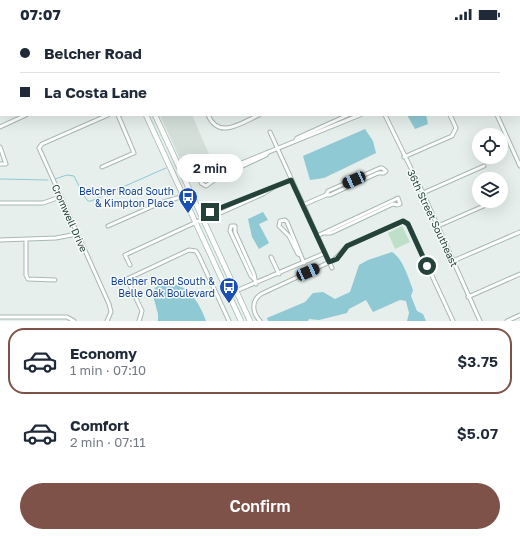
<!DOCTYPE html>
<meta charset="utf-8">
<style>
body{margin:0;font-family:"Golos Text",sans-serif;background:#f2f2f3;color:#1f2937;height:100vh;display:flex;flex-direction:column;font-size:15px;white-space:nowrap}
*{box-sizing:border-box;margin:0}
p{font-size:13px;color:#747a83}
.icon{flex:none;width:22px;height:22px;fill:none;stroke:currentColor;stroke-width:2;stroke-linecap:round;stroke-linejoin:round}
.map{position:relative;height:293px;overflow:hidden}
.side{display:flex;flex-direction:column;background:#fff;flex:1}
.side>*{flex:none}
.banner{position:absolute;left:0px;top:0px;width:520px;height:88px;box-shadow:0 4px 16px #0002;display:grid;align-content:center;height:88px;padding:0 20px;background:#fff}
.fabs{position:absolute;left:472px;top:100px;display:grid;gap:8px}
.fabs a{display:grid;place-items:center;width:36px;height:36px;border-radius:50%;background:#fff;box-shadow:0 4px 16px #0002;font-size:20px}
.end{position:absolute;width:18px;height:18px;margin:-9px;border:5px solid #24423a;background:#fff;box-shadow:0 0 0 2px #fff}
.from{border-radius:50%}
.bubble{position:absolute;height:28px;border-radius:14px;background:#fff;box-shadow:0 4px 16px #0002;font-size:13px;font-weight:600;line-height:28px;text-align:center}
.car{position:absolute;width:12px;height:24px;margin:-12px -6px;border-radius:5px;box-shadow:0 0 3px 1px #0007;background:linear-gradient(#222 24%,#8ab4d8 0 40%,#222 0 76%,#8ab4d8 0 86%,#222 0)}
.banner b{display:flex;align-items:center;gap:14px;height:38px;font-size:15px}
.banner b+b{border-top:1px solid #e0e1e3}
.banner i{width:10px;height:10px;background:#1f2937}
ul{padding:7px 0 0;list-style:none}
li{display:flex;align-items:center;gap:12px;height:66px;margin:0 8px 6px;padding:0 12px;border:2px solid transparent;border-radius:16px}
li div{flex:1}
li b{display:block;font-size:15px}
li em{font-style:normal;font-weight:600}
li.selected{border-color:#7f5249}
li>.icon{width:36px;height:36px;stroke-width:1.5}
.cta{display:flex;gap:8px;margin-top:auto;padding:8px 20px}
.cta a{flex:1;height:46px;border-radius:24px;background:#7f5249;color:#fff;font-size:16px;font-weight:600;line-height:46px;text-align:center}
.status{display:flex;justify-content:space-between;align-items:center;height:28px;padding:0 20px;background:#fff;direction:ltr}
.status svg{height:11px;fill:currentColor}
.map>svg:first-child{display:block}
.built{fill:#d4dfda}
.green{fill:#bfe0c8}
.water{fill:#8ec9d4}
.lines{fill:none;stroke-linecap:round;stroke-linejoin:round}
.stream{stroke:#8ec9d4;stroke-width:1}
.street-casing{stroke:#a8b8b2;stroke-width:5}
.secondary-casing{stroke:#a4bbb3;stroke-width:6}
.street{stroke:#fff;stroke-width:3}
.secondary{stroke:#fff;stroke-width:4.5}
.route{stroke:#24423a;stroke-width:5}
.labels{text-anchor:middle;stroke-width:3;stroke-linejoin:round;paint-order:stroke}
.transit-label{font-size:10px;fill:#164399;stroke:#f7fbf9;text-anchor:end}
.street-label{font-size:10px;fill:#24423a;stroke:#f7fbf9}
</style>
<div class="status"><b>07:07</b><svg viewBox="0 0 49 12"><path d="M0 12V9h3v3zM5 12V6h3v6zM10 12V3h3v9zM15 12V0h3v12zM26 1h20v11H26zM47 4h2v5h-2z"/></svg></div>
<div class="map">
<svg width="520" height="293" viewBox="0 0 520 293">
<rect width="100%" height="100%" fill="#e6efeb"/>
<path class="built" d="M160 87H192L211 131 185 142Z"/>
<path class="green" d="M402 198 410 214 395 221 388 205Z"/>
<g class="water">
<path d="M226 0H286L287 1H226Z"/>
<path d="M407 87H426L428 96 415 101Z"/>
<path d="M365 101 373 113 376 125 324 150 310 152 303 128Z"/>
<path d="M263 184 268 192 259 196 269 215 259 221 252 209 248 191Z"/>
<path d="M392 224C403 231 408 249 413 262L411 268 417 283 423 286 426 293H407L409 285 406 273 400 272 373 284 366 272 349 281 347 285 319 292 309 291 308 293H268L267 290 305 274 313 265 323 264 335 271 350 264 359 237 368 232Z"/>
<path d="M165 255C187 255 199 273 206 293H158V286L152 264 156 259Z"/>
</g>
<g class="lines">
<g class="stream">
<path d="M0 151 48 152"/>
<path d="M55 151 67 147 74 148 84 168 88 173H91L166 140"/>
</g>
<defs>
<g id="street">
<path d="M55 0V1"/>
<path d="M168 0V1"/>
<path d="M199 0V1"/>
<path d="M216 0V1"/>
<path d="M222 0V1"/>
<path d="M324 0 325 1"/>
<path d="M511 0 512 1"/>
<path d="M22 1 25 0"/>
<path d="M82 1V0"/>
<path d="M385 1 387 0"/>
<path d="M454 1 457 0"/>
<path d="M0 11 1 10"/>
<path d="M519 17 520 20"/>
<path d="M0 39H1"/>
<path d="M0 72 1 71"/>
<path d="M208 87C219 112 241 95 259 87"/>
<path d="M385 87 423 165 480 293"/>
<path d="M497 87 520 138"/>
<path d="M0 99 26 87"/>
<path d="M270 104 332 240"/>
<path d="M296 112 297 110 348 87"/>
<path d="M0 119 6 136H0"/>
<path d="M268 124 266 127 217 150 206 158 201 155 202 152 207 149 360 87"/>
<path d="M404 129 452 108 456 100 450 87"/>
<path d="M102 139 134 125 118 87"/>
<path d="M274 159 263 166 216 187 211 186 210 184 291 152"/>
<path d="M423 165 484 138"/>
<path d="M0 175H43L60 169"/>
<path d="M303 177 326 167H330L378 145H384L386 143 382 140H380L328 163 326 167"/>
<path d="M108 198 160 175 184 168"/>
<path d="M438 198 495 173"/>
<path d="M317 208 394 172 398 170 400 176 397 177 393 176 331 205H324"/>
<path d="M0 212 56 210 77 206"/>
<path d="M26 212V247L28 251 55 252"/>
<path d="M300 227 298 226 289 208 279 198 280 193 285 192 287 194 304 235"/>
<path d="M271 229 279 246"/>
<path d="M453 233 520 204"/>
<path d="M130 237 125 227 203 191"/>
<path d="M254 251 251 248 230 203 231 198H235V204L254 246 256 256"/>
<path d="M229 266 325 225"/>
<path d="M468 269 520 246"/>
<path d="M0 289H67L74 293"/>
<path d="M107 293 111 284 109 276 39 120 42 116 108 87"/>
<path d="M139 293 142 283 127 251 189 222 196 223 199 228 229 293"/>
<path d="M260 293C252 284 251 273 261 266L334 232 347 218 403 193 408 196 453 293"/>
<path d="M507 293 520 287"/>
</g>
<g id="secondary">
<path d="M106 0 107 1"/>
<path d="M115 0V1"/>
<path d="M146 87 241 293"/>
<path d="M155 87 250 293"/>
</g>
</defs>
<use href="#street" class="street-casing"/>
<use href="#secondary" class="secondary-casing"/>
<use href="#street" class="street"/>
<use href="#secondary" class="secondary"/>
</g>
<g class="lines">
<path class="route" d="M210 184 291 152 329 234 337 231 347 218 403 193 408 196 427 238"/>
</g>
<defs>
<symbol id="bus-pin" viewBox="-11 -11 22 30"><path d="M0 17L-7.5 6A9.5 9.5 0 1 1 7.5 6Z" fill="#1a4fb4" stroke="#f7fbf9"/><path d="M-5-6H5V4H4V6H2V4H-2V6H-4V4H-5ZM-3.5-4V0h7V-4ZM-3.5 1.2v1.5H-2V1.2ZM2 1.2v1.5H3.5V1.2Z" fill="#fff"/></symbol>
</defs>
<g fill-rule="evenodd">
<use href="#bus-pin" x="177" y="158" width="22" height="30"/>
<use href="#bus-pin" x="218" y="248" width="22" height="30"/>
</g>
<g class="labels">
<g class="transit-label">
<text x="174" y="167">Belcher Road South<tspan x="174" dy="12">&amp; Kimpton Place</tspan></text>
<text x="215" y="257">Belcher Road South &amp;<tspan x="215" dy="12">Belle Oak Boulevard</tspan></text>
</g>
<g class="street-label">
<text transform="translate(70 190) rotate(66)" y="4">Cromwell Drive</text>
<text transform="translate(433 190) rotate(65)" y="4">36th Street Southeast</text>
</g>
</g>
</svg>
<div class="fabs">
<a><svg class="icon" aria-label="locate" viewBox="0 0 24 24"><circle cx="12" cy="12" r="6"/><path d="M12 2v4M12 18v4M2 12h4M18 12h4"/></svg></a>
<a><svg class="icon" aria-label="layers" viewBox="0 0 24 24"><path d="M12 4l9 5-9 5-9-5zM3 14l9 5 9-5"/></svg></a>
</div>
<i class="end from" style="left:427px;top:238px"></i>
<i class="end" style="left:210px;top:184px"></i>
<div class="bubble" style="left:177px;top:126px;width:66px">2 min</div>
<i class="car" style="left:354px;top:152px;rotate:246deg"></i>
<i class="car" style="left:308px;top:244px;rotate:66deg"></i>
<div class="banner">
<b><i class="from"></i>Belcher Road</b>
<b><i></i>La Costa Lane</b>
</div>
</div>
<section class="side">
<ul>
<li class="selected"><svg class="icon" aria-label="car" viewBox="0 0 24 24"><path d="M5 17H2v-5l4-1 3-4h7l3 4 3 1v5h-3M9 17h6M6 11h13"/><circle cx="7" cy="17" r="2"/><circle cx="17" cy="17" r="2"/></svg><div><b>Economy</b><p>1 min · 07:10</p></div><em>$3.75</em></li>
<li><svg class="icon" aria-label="car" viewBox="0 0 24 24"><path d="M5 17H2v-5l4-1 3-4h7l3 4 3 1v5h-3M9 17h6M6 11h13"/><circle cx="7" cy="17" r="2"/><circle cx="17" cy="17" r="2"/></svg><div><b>Comfort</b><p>2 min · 07:11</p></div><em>$5.07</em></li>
</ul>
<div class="cta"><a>Confirm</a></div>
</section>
